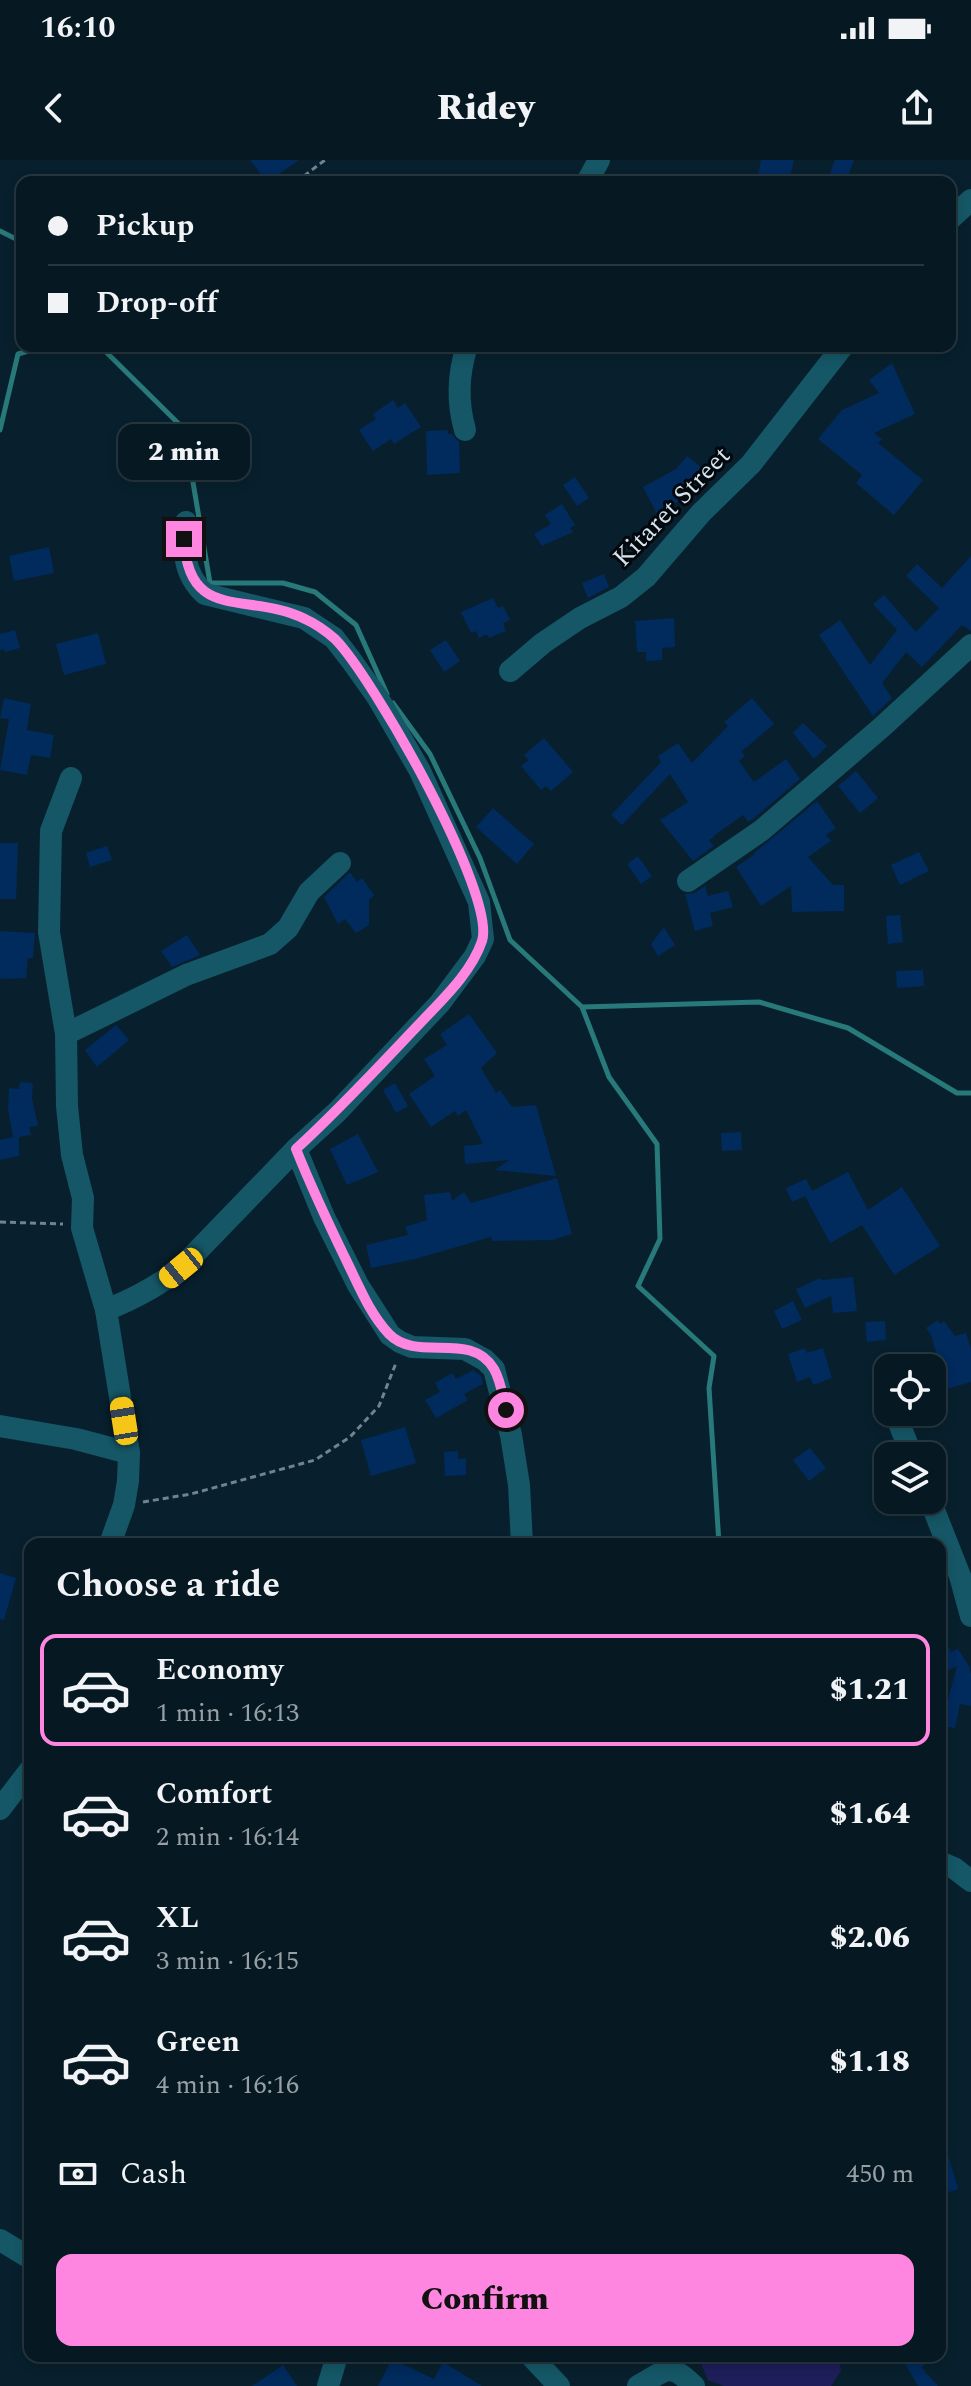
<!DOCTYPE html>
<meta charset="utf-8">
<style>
body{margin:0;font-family:Spectral,serif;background:#0f212a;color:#f1f3f6;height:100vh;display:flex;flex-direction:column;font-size:30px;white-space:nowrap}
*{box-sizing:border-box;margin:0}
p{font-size:26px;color:#98a0a5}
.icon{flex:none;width:44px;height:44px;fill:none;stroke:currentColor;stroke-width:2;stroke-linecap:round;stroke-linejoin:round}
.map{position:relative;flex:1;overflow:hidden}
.details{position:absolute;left:24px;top:1378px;width:922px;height:824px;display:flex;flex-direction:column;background:#061822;border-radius:16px;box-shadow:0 4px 12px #0003,0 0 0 2px #273740}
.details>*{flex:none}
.top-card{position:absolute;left:16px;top:16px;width:940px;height:176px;border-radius:16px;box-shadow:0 4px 12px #0003,0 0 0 2px #273740;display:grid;align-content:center;height:176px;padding:0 32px;background:#061822}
.buttons{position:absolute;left:874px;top:1194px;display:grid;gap:16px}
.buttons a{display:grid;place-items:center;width:72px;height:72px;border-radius:16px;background:#061822;box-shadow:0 4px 12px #0003,0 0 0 2px #273740;font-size:40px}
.end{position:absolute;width:36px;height:36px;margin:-18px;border:10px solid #fe86e0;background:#111;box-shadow:0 0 0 4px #111}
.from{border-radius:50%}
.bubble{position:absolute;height:56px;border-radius:16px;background:#061822;box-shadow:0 4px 12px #0003,0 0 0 2px #273740;font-size:26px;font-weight:800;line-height:56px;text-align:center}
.car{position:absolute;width:24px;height:48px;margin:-24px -12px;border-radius:10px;box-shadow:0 0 6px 2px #0007;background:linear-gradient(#f5c518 24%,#345 0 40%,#f5c518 0 76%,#345 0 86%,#f5c518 0)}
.top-card b{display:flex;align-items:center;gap:28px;height:76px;font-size:30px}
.top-card b+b{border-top:2px solid #273740}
.top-card i{width:20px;height:20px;background:#f1f3f6}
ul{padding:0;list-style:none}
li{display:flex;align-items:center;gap:24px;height:112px;margin:0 16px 12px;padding:0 16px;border:4px solid transparent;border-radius:16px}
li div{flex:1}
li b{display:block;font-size:30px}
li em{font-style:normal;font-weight:800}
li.on{border-color:#fe86e0}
li>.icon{width:72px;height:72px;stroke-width:1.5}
h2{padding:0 32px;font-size:36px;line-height:96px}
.pay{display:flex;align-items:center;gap:20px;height:88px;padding:0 32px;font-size:30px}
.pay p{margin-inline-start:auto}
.primary-button{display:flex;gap:16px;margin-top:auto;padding:16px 32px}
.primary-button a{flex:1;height:92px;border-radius:16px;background:#fe86e0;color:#111;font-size:32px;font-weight:800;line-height:92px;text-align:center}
.status{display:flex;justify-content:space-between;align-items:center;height:56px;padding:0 40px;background:#061822;direction:ltr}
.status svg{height:22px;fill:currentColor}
header{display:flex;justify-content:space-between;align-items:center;height:104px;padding:0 32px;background:#061822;font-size:36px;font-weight:800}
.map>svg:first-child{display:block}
.green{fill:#1e1e5a}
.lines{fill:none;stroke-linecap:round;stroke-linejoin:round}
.stream{stroke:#28797a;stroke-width:5}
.building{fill:#012a5d}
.path{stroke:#70838e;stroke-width:3;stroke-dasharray:6 4;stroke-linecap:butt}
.minor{stroke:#155766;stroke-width:22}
.route{stroke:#fe86e0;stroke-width:10}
.labels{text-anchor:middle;stroke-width:6;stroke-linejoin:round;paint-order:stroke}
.street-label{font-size:26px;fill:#d6e4ed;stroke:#02080e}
</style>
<div class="status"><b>16:10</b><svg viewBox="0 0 49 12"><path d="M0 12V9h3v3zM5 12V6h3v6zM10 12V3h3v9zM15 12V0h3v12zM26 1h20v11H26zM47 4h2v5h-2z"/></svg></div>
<header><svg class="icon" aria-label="back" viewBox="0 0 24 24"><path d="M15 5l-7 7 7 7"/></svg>Ridey<svg class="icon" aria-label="share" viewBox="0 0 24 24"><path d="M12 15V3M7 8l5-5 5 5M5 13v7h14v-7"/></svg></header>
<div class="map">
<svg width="971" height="2226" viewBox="0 0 971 2226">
<rect width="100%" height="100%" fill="#08202d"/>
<path class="green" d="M698 2196H839L841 2211 831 2226H724L708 2220Z"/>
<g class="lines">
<g class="stream">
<path d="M0 71 22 82"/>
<path d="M100 186 184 269 210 423H283L315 432 356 465 387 534"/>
<path d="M0 270 18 194 46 186"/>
<path d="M393 543 430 594 480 698 510 780 582 847 759 842 848 868 957 933H971"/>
<path d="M582 847 609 917 657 984 660 1079 638 1126 714 1196 709 1228 719 1384"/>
</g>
</g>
<g class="building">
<path d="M250 0H299L267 22Z"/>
<path d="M761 0H794L789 21 758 15Z"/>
<path d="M835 0H854L846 22H827Z"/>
<path d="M892 203 915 254 874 273 882 279 878 283 923 320 894 355 856 323 862 315 818 279 842 250 879 233 869 220Z"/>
<path d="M393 240 398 248 405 243 421 267 394 284 391 279 373 291 359 270 376 259 373 254Z"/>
<path d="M448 270V274H452L459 282 460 313 427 315 426 271Z"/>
<path d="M687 296 701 307 682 329 687 337 657 354 643 327 676 309Z"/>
<path d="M575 317 589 338 577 346 563 325Z"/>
<path d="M562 344 575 365 570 368 573 372 542 386 534 374 551 364 545 355Z"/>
<path d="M49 387 54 413 14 421 9 396Z"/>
<path d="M971 396V471L962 465 922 507 906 492 882 523 892 538 873 556 819 475 840 460 870 505 897 470 873 444 884 435 916 472 939 448 906 416 917 404 942 428Z"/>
<path d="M604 414 609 427 588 438 582 423Z"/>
<path d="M493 438 498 448 503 446 510 460 503 463 506 471 489 478 487 474 479 478 476 471 471 473 461 452Z"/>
<path d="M674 458 675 487 662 488V500L646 501V492H637L635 461Z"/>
<path d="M15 470 20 488 5 492 4 489 0 490V474Z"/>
<path d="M98 473 106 504 64 515 56 484Z"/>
<path d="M446 480 460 501 444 512 430 490Z"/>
<path d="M4 538 31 544 27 570 54 575 50 598 31 595 27 615 0 610 9 559 0 558Z"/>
<path d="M752 538 774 564 741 592 745 596 739 601 754 622 786 599 800 619 753 659 748 662 743 655 715 675 714 673 715 676 709 680 714 686 693 701 660 660 688 642 670 614 622 665 611 655 661 602 658 596 678 583 692 603 728 566 724 562Z"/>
<path d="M803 563 827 586 814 599 793 573Z"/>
<path d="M544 578 573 612 551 631 546 626 541 630 521 606 529 600 524 595Z"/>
<path d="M856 611 878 638 860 653 838 626Z"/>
<path d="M817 641 836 668 826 675 831 681 808 697 833 725H844V751L792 752 791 726 761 746 736 707 755 694 754 693Z"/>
<path d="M493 648 534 684 517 704 476 667Z"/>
<path d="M0 683H18L16 739H0Z"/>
<path d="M107 686 112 700 90 707 86 693Z"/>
<path d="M919 692 929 711 900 725 891 705Z"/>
<path d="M638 696 652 716 641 724 627 704Z"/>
<path d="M350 712 357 722 362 718 374 735 369 740V765L356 773 345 759 338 764 324 737Z"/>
<path d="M705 726 708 736 728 731 733 747 710 753 713 766 695 771 685 734 695 733Z"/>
<path d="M900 755 903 782 888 784 886 756Z"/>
<path d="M664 767 675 785 658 796 651 784Z"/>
<path d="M0 771 35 773 33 798H28L26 818 0 819Z"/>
<path d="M187 775 200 795 172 807 161 791Z"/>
<path d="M923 810 924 826 897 828 896 811Z"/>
<path d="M469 854 497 893 481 908 496 933 500 930 512 947 536 945 556 1016 495 1010 509 1000 465 1004 464 986 483 984 466 950 458 956 455 951 431 967 409 934 435 916 424 899 447 885 440 874Z"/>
<path d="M116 865 129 880 97 907 85 890Z"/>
<path d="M20 922 33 923 32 938 38 966 29 967 31 975 19 977V996L0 1000V980L13 977 8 949 9 928 19 929Z"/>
<path d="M395 923 408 946 396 953 383 930Z"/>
<path d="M741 972 742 990 722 991 721 973Z"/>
<path d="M358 974 378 1012 347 1025 330 989Z"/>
<path d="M848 1012 868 1050 902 1027 940 1086 894 1115 862 1065 830 1083 805 1036 792 1042 786 1028 806 1019 812 1031Z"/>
<path d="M557 1018 572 1074 552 1080 492 1081 491 1077 415 1099 371 1108 366 1085 408 1075 405 1067 427 1060 424 1035 450 1032 452 1041 464 1032 471 1043Z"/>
<path d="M853 1117 857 1151 833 1153 831 1136 805 1148 796 1129 820 1118 821 1120Z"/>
<path d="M793 1141 802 1160 782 1169 774 1151Z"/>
<path d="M938 1160 940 1164 944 1161 955 1176 966 1173 971 1189V1222L947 1229 931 1175 926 1168Z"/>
<path d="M885 1161 886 1180 867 1182 865 1162Z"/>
<path d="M805 1188 807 1193 823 1188 832 1218 813 1225 810 1217 797 1222 788 1194Z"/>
<path d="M473 1210 481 1216 483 1224 464 1234 468 1240 436 1258 425 1240 440 1232 435 1223 452 1213 456 1219Z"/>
<path d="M405 1267 416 1303 371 1316 361 1280Z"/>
<path d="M810 1288 826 1308 809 1321 793 1300Z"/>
<path d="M458 1291V1299L466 1298V1315L445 1316 444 1292Z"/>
<path d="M0 1413 16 1418 4 1460 0 1459Z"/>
<path d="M940 1469 951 1492 958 1489 969 1506 971 1514V1546L960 1544 955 1568 940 1565V1545L946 1547 957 1506 940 1514Z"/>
<path d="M940 1981H944L958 2029 943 2034 940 2024Z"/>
<path d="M901 2196H940L921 2207 938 2226H918Z"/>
<path d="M392 2199 434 2219 443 2202 482 2226H378Z"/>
<path d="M283 2205 297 2226H252Z"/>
</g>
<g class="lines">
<g class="path">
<path d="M296 22 325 0"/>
<path d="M0 1062 63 1064"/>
<path d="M143 1342 191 1334 315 1300 350 1277 379 1246 396 1203"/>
</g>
<g class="minor">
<path d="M587 22 599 0"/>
<path d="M950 59 971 40"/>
<path d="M465 270C457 242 458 214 467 186"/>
<path d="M510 511 543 483 580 458 621 437 646 417 701 353 751 304 843 186"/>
<path d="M71 618 51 671 49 772 66 874 67 946 72 995 83 1038 82 1068 106 1150 129 1293 128 1321 124 1345 110 1384"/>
<path d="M688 721 762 670 882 567 971 485"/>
<path d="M66 874 186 815 270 784 288 768 309 732 340 703"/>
<path d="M296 989 324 1057 358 1125 390 1175 400 1182 412 1187 465 1189 485 1200 494 1209 511 1275 519 1325 522 1384"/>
<path d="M106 1150C134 1139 157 1127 181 1108L296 989 337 952 440 843 475 796 483 779 479 742 420 611 378 538 351 500 334 478 304 458 205 434C183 414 183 390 186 362"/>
<path d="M895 1253 912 1296"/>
<path d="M0 1266 76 1279 129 1293"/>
<path d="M930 1340 960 1416 971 1456"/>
<path d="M0 1649 30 1610"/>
<path d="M940 1702 954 1708 971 1721"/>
<path d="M0 2080 30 2098"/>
<path d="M531 2196 559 2226"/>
<path d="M328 2226 337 2196"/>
<path d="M638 2226C666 2211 668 2200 694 2226"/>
</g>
</g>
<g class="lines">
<path class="route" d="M184 379C188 464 249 431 305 459 314 463 327 472 335 479 372 516 497 735 482 781 472 811 445 837 424 859 382 903 341 948 296 989 312 1029 330 1067 349 1106 360 1129 371 1155 389 1174 417 1203 471 1170 494 1209 501 1221 503 1238 506 1250"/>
</g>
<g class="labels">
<g class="street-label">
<text transform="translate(671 346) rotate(-46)" y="9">Kitaret Street</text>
</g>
</g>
</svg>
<div class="buttons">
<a><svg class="icon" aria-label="locate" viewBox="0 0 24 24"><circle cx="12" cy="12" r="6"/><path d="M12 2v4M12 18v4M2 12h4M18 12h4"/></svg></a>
<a><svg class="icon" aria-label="layers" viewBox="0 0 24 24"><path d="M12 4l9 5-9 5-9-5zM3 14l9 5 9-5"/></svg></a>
</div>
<i class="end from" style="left:506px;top:1250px"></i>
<i class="end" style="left:184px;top:379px"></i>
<div class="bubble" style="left:118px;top:264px;width:132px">2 min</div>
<i class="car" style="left:181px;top:1108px;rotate:231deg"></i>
<i class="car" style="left:124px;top:1261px;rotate:351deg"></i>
<div class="top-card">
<b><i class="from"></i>Pickup</b>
<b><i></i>Drop-off</b>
</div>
<section class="details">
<h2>Choose a ride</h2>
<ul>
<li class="on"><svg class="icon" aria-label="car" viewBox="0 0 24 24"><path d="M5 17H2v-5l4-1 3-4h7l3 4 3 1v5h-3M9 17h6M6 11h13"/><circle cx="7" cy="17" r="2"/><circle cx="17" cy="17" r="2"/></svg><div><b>Economy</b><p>1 min · 16:13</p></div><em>$1.21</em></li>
<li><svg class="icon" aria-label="car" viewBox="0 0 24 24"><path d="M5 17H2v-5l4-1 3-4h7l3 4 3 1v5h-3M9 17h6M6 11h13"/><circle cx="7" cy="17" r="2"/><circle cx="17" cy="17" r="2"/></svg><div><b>Comfort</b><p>2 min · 16:14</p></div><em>$1.64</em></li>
<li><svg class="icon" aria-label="car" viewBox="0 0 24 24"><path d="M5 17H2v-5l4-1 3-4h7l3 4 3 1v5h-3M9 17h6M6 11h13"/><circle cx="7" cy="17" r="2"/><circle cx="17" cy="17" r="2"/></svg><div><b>XL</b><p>3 min · 16:15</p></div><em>$2.06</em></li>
<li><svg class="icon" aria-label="car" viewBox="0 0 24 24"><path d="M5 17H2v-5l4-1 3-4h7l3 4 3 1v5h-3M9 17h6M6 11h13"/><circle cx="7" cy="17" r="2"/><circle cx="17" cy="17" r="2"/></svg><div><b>Green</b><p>4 min · 16:16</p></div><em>$1.18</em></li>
</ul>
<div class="pay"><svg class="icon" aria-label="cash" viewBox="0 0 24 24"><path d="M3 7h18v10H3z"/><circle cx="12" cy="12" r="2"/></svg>Cash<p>450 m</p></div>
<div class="primary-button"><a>Confirm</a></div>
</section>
</div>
